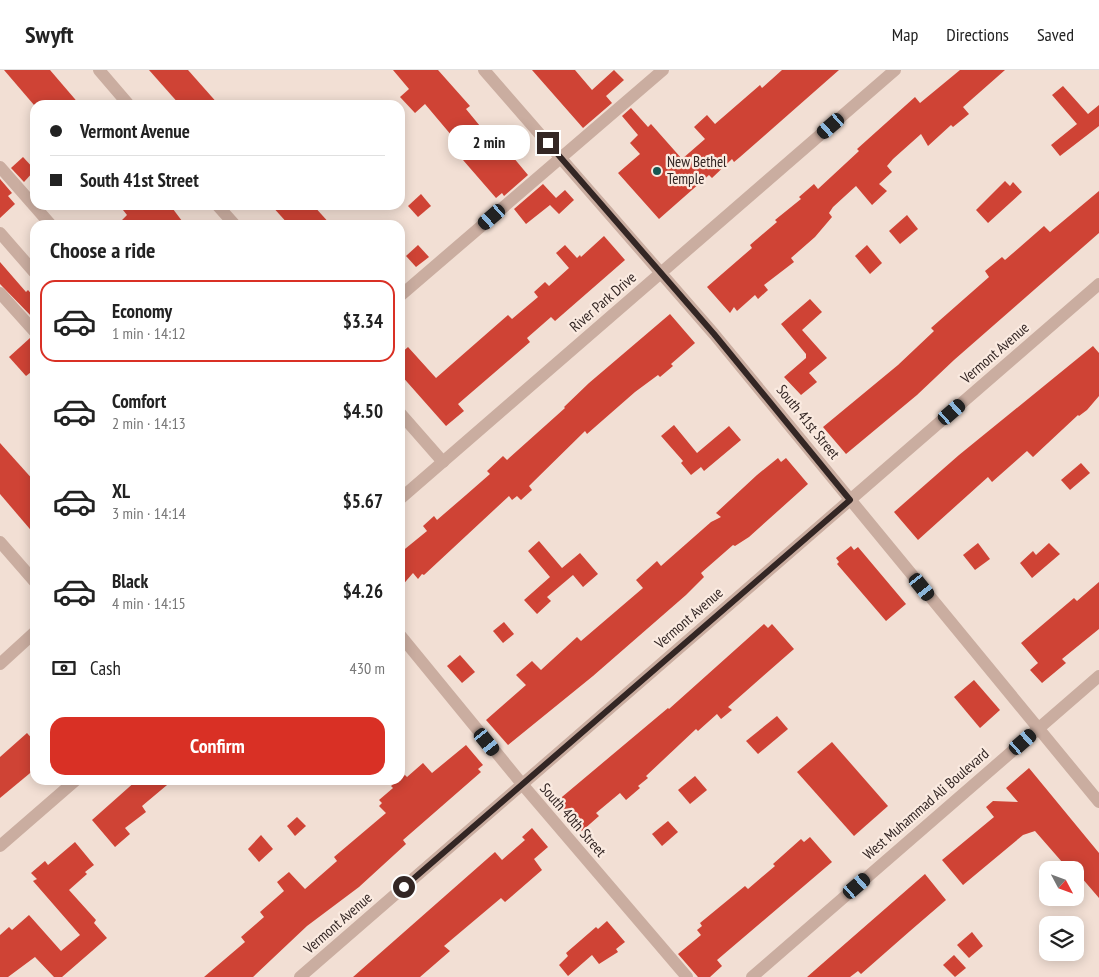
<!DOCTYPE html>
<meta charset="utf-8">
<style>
body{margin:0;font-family:"PT Sans Narrow",sans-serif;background:#f2f2f2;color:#222;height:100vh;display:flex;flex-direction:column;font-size:19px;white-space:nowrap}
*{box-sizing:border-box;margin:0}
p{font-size:16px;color:#767676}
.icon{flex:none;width:28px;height:28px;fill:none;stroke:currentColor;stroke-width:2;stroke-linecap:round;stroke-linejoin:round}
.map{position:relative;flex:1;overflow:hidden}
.panel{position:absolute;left:30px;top:150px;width:375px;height:565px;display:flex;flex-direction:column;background:#fff;border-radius:15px;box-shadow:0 2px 12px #0003}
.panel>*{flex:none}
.banner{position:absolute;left:30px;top:30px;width:375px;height:110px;border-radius:15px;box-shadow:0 2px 12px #0003;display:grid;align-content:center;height:110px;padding:0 20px;background:#fff}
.needle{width:32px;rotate:131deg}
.controls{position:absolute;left:1039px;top:791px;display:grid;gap:10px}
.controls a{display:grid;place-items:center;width:45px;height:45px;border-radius:10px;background:#fff;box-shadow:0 2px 12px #0003;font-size:25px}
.end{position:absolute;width:22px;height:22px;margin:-11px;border:6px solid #332624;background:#fff;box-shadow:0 0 0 2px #fff}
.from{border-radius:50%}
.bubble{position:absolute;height:35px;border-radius:15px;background:#fff;box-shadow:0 2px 12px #0003;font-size:16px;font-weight:700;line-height:35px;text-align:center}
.car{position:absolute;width:15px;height:30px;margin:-15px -8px;border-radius:6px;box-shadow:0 0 4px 1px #0007;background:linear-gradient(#222 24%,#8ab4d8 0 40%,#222 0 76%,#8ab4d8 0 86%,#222 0)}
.banner b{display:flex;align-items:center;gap:18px;height:48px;font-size:19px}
.banner b+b{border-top:1px solid #e0e0e0}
.banner i{width:12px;height:12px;background:#222}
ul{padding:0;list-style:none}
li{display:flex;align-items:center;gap:15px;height:82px;margin:0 10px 8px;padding:0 10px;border:2px solid transparent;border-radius:15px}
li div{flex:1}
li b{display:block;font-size:19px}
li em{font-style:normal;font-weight:700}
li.active{border-color:#d93025}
li>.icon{width:45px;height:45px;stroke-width:1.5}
h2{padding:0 20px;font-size:22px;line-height:60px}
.pay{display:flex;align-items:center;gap:12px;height:55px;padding:0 20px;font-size:19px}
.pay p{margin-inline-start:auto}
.primary-button{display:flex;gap:10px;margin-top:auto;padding:10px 20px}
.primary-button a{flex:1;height:58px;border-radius:15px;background:#d93025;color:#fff;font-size:20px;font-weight:700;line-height:58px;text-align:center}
header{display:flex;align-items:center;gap:30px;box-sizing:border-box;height:70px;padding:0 25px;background:#fff;border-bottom:1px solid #e0e0e0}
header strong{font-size:24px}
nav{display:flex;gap:28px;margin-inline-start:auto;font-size:18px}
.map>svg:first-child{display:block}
.building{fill:#cf4335}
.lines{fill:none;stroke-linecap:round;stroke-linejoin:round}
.minor{stroke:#caada0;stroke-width:12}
.route{stroke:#332624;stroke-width:6}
.poi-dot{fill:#175752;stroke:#faeae0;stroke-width:2}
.labels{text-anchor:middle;stroke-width:4.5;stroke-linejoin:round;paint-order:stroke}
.poi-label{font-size:15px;fill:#332624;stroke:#faeae0;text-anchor:start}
.street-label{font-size:15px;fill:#332624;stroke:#faeae0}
</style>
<header>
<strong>Swyft</strong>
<nav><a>Map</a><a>Directions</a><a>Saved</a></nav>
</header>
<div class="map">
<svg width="1099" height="907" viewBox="0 0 1099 907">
<rect width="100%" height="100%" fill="#f2dfd4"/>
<g class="building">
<path d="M4 0H50L80 35H34Z"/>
<path d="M149 0H188L219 35H180Z"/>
<path d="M393 0H438L470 36 466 39 489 67 493 63 528 105 504 126 502 123 496 128 463 90 468 85 425 34 415 43 400 27 409 19Z"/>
<path d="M532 0H575L592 20 614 0 624 10 606 26 612 33 583 58Z"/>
<path d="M782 0H839L740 87 734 92 732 89 712 108 709 105 659 149 618 103 640 84 630 73 638 65 622 46 631 38 648 57 651 54 682 89 705 69 694 57 707 45 715 54 760 15 762 18Z"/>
<path d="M960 0H1005L963 37 969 44 953 57 951 55 928 76 921 64 893 89 887 96 892 102 879 114 887 121 872 135 856 116 833 137 829 143 832 147 815 167 791 188 794 192 764 215 768 220 758 229 755 225 737 241 734 237 730 243 707 217 752 178 750 175 777 152 775 150 801 129 799 127 814 114 818 119 859 81 857 79 915 27 920 33Z"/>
<path d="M1063 16 1088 44 1099 35V56L1060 86 1051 75 1077 54 1052 25Z"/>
<path d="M23 87 35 100 24 112 11 98Z"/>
<path d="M0 109 12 123 8 126 15 134 0 148Z"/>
<path d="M1005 111 1010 116 1013 112 1022 122 988 153 976 140Z"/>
<path d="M543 114 556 128 565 120 574 130 559 144 550 135 526 154 514 139Z"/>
<path d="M1099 121V163L954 290 917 325 846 384 823 357 898 295 934 261 931 258 989 207 985 201 1002 187 1005 190 1044 156 1050 162Z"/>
<path d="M421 124 431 136 418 147 408 136Z"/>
<path d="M119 135H170L185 155H117L127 145Z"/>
<path d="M271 135H313L331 155H289Z"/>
<path d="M907 145 918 159 900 174 889 161Z"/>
<path d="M604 166 625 190 555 251 551 247 527 268 530 272 458 334 464 341 446 356 400 304V284L408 277 436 308 508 245 512 249 538 227 534 222 545 212 549 216 569 198 556 183 565 175 577 188 580 185 581 187Z"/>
<path d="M418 175 429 187 416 197 406 186Z"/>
<path d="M867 175 882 193 870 204 855 186Z"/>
<path d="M0 192 26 222 28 220 35 228V250L0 214Z"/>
<path d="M810 229 822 242 802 260 827 288 809 303 817 312 801 325 784 307 806 288V284L781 254Z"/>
<path d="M670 244 695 273 671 294 673 296 660 307 658 305 635 322 587 364 585 361 529 416 532 420 521 430 517 426 512 430 509 426 424 505 422 504 418 509 413 503 400 518V483L427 461 423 456 434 446 437 450 466 425 490 404 487 401 503 386 507 390 565 338 564 337 589 313Z"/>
<path d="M30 268 35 270V299L26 306 9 287Z"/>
<path d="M1093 276 1099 283V326L1087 340 1079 346 1078 345 1033 387 1027 381 992 412 988 407 918 470 894 442 959 385Z"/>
<path d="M674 355 697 383 729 356 741 370 704 401 701 397 691 405 681 393 683 391 661 366Z"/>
<path d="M0 373 35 412V465L0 424Z"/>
<path d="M778 388 781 392 786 388 808 414 749 467 735 476 733 475 701 503 704 507 686 525 593 606 508 675 486 650 526 615 516 605 532 591 541 600 577 567 581 571 643 518 636 510 657 491 661 496 711 452 721 447 716 443 757 405Z"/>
<path d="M1081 393 1090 403 1070 420 1061 410Z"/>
<path d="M539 471 562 498 580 483 598 504 583 517 573 505 547 527 551 531 537 544 524 530 550 507 528 481Z"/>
<path d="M978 473 990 489 975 500 963 485Z"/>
<path d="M1049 473 1060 484 1032 508 1020 493 1033 481 1036 485Z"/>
<path d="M851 476 854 480 858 477 906 534 886 551 837 494 839 492 836 488Z"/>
<path d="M1099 512V559L1062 589 1066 593 1042 613 1030 600 1038 593 1021 573 1074 528 1077 531Z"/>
<path d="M504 552 514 564 503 573 493 561Z"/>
<path d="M764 554 768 558 772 554 794 579 728 637 732 640 721 649 717 644 698 661 696 659 646 706 648 708 638 716 640 718 626 730 620 723 596 743 599 746 582 761 556 732 668 638 669 639Z"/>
<path d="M460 585 475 602 462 613 447 596Z"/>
<path d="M974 610 1000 640 980 658 954 627Z"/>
<path d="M777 646 788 659 758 684 746 671Z"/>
<path d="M27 663 35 672V699L0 728V687Z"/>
<path d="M832 672 888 736 854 766 797 702Z"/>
<path d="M466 675 483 695 478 699 481 702 403 770 406 774 359 817 307 856 253 907H204L245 872 241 867 264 847 260 842 284 821 277 812 289 802 305 819 337 791 334 787 386 743 379 736 382 733 379 730 393 718 391 716 405 705 407 707 423 693 432 703Z"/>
<path d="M1029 698 1099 783V828L1075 800H1069L1035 761 1023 765 963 815 942 790 994 747 986 737 993 731 1018 732 1006 718Z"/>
<path d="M695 706 707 720 690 734 678 720Z"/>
<path d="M137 710H173L142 736 146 742 125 758 130 764 115 777 92 750Z"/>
<path d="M297 747 306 756 295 766 287 756Z"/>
<path d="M668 751 678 762 662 776 652 764Z"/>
<path d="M532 758 548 777 534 789 542 800 505 832 501 828 444 876 450 881 420 907H353L495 782 502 790 525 770 522 767Z"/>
<path d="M261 765 273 779 259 792 248 779Z"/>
<path d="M810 767 832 792 717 890 722 896 710 907H698L678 884 701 865 697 860 702 856 700 853 745 816 748 819 775 796 773 794 801 769 804 772Z"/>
<path d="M75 772 94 795 85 802 87 804 69 820 96 850 94 853 107 868 62 907H54L35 887 8 907H0V865L9 857 12 860 29 845 61 881 80 865 33 811 37 809 31 803 45 791 48 795Z"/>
<path d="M925 804 946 830 910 861 861 904 858 901 850 907H807Z"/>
<path d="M607 851 625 872 616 879 618 882 599 894 592 885 568 906 559 895 568 886 566 883 596 857 598 859Z"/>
<path d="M972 862 983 876 969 888 957 875Z"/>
<path d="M954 885 966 898 955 907 943 895Z"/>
</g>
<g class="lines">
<g class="minor">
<path d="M99 0 129 35"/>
<path d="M484 0 714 264 1099 732"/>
<path d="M0 97 51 155"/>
<path d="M217 135 235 155"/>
<path d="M0 163 35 203"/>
<path d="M0 223 35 262"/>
<path d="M400 226 663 0"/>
<path d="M400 343 443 392"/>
<path d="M400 429 895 0"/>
<path d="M0 472 35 512"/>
<path d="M400 565 522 714 687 907"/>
<path d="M0 594 35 562"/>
<path d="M0 776 76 710"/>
<path d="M300 907 1099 214"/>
<path d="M752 907 1099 606"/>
</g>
</g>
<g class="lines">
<path class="route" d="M404 817 850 430 714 264 548 73"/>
</g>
<circle class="poi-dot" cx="657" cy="101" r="5"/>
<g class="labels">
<g class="poi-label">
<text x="667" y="97">New Bethel<tspan x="667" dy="17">Temple</tspan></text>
</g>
<g class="street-label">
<text transform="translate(603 232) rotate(-41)" y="5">River Park Drive</text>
<text transform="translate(995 283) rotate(-41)" y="5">Vermont Avenue</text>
<text transform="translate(808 352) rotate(51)" y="5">South 41st Street</text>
<text transform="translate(689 548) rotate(-41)" y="5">Vermont Avenue</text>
<text transform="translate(926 734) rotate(-41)" y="5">West Muhammad Ali Boulevard</text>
<text transform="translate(573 750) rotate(49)" y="5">South 40th Street</text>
<text transform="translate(338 853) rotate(-41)" y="5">Vermont Avenue</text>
</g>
</g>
</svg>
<div class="controls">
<a><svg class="needle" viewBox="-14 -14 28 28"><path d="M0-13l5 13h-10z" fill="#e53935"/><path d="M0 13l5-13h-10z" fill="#767676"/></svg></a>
<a><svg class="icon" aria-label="layers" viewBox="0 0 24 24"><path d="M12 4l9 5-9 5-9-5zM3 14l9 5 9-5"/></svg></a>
</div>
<i class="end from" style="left:404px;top:817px"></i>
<i class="end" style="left:548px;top:73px"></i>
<div class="bubble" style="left:448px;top:55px;width:82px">2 min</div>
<i class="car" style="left:831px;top:56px;rotate:229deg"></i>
<i class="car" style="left:492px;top:147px;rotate:229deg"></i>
<i class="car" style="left:952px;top:342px;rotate:49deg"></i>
<i class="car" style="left:922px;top:517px;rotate:141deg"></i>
<i class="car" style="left:487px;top:672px;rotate:141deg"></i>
<i class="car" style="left:1023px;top:672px;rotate:49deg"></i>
<i class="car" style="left:857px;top:816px;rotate:49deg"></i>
<div class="banner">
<b><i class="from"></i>Vermont Avenue</b>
<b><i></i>South 41st Street</b>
</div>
<section class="panel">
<h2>Choose a ride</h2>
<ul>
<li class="active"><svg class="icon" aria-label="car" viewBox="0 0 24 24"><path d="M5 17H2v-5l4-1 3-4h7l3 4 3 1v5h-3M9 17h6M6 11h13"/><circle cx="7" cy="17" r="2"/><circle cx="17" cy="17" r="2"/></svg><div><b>Economy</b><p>1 min · 14:12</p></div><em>$3.34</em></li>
<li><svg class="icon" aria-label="car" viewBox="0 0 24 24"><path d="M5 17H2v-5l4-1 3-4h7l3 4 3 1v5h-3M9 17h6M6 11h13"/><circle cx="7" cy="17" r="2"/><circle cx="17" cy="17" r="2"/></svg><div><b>Comfort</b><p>2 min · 14:13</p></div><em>$4.50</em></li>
<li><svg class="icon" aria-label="car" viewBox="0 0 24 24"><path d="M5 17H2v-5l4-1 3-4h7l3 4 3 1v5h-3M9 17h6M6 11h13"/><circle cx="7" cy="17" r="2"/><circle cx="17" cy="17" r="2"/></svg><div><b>XL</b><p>3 min · 14:14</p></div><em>$5.67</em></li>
<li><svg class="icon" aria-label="car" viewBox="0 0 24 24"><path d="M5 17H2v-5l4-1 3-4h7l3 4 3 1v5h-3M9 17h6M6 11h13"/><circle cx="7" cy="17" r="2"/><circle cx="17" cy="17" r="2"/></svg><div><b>Black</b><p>4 min · 14:15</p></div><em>$4.26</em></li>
</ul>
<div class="pay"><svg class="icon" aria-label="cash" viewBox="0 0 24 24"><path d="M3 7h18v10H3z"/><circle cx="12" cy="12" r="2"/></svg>Cash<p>430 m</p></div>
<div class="primary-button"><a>Confirm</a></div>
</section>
</div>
